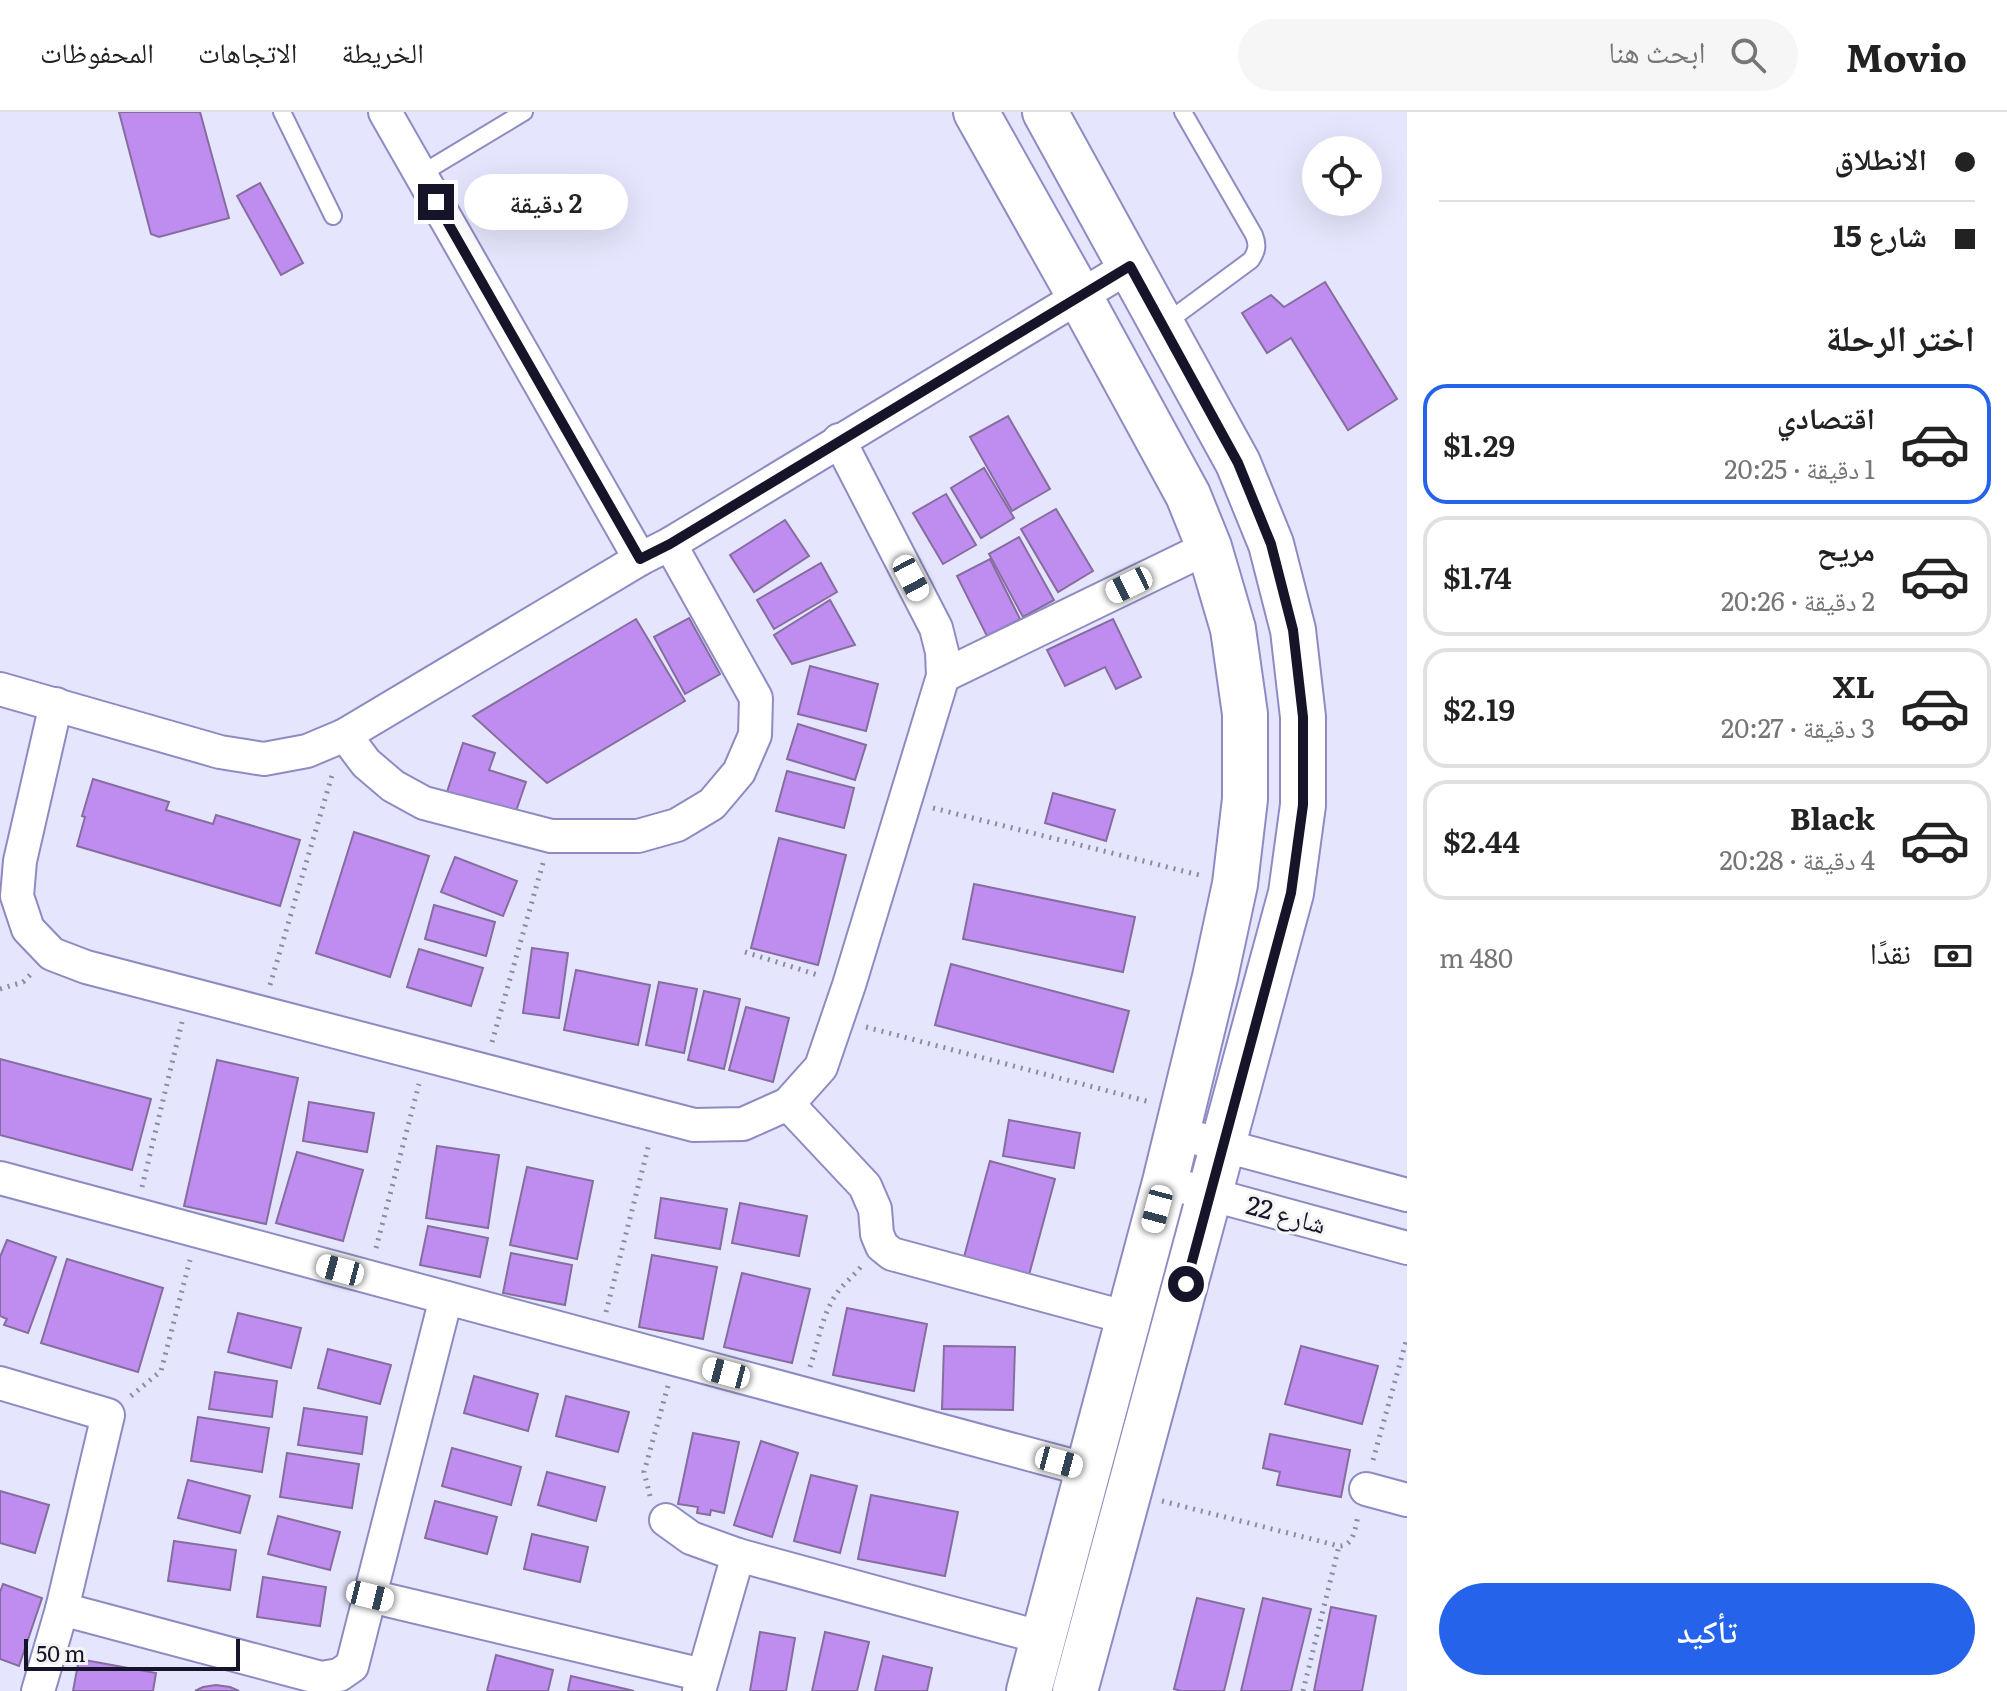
<!DOCTYPE html>
<html lang="ar">
<meta charset="utf-8">
<style>
body{margin:0;font-family:Literata,"Noto Naskh Arabic",serif;background:#f6f6f6;color:#222;direction:rtl;height:100vh;display:flex;flex-direction:column;font-size:30px;white-space:nowrap}
*{box-sizing:border-box;margin:0}
p{font-size:26px;color:#767676}
.icon{flex:none;width:44px;height:44px;fill:none;stroke:currentColor;stroke-width:2;stroke-linecap:round;stroke-linejoin:round}
.map{position:relative;flex:1;overflow:hidden;direction:ltr}
.drawer{display:flex;flex-direction:column;background:#fff;width:600px}
.drawer>*{flex:none}
.top-card{display:grid;align-content:center;height:176px;padding:0 32px;background:#fff}
.buttons{position:absolute;left:1302px;top:24px;display:grid;gap:16px}
.buttons a{display:grid;place-items:center;width:80px;height:80px;border-radius:50%;background:#fff;box-shadow:0 8px 32px #0002;font-size:40px}
.scale{position:absolute;left:24px;bottom:20px;width:216px;box-sizing:border-box;padding-left:8px;border:4px solid #161429;border-top:0;font-size:22px;line-height:28px;white-space:nowrap;color:#161429;-webkit-text-stroke:6px #f4f4f4;paint-order:stroke}
.end{position:absolute;width:36px;height:36px;margin:-18px;border:10px solid #161429;background:#fff;box-shadow:0 0 0 4px #fff}
.from{border-radius:50%}
.bubble{position:absolute;height:56px;border-radius:28px;background:#fff;box-shadow:0 8px 32px #0002;font-size:26px;font-weight:600;line-height:56px;text-align:center;direction:rtl}
.car{position:absolute;width:24px;height:48px;margin:-24px -12px;border-radius:10px;box-shadow:0 0 6px 2px #0007;background:linear-gradient(#fff 24%,#345 0 40%,#fff 0 76%,#345 0 86%,#fff 0)}
.top-card b{display:flex;align-items:center;gap:28px;height:76px;font-size:30px}
.top-card b+b{border-top:2px solid #e0e0e0}
.top-card i{width:20px;height:20px;background:#222}
ul{padding:0;list-style:none}
li{display:flex;align-items:center;gap:24px;height:120px;margin:0 16px 12px;padding:0 16px;border:4px solid #e0e0e0;border-radius:24px}
li div{flex:1}
li b{display:block;font-size:30px}
li em{font-style:normal;font-weight:600}
li.active{border-color:#2563eb}
li>.icon{width:72px;height:72px;stroke-width:1.5}
h2{padding:0 32px;font-size:36px;line-height:96px}
.pay{display:flex;align-items:center;gap:20px;height:88px;padding:0 32px;font-size:30px}
.pay p{margin-inline-start:auto}
.cta{display:flex;gap:16px;margin-top:auto;padding:16px 32px}
.cta a{flex:1;height:92px;border-radius:48px;background:#2563eb;color:#fff;font-size:32px;font-weight:600;line-height:92px;text-align:center}
header{display:flex;align-items:center;gap:48px;box-sizing:border-box;height:112px;padding:0 40px;background:#fff;border-bottom:2px solid #e0e0e0}
header strong{font-size:38px}
nav{display:flex;gap:44px;margin-inline-start:auto;font-size:28px}
.search{width:560px;height:72px;background:#f6f6f6;display:flex;align-items:center;gap:20px;box-sizing:border-box;padding:0 28px;border-radius:44px;color:#767676;font-size:30px}
main{display:flex;flex:1;min-height:0}
.map>svg:first-child{display:block}
.building{fill:#bf8df0;stroke:#866da0;stroke-width:2}
.lines{fill:none;stroke-linecap:round;stroke-linejoin:round}
.lane-casing{stroke:#8e8bc2;stroke-width:20}
.street-casing{stroke:#8e8bc2;stroke-width:36}
.secondary-casing{stroke:#8e8bc2;stroke-width:48}
.path{stroke:#8c8ba2;stroke-width:5;stroke-dasharray:2 6;stroke-linecap:butt}
.lane{stroke:#fff;stroke-width:16}
.street{stroke:#fff;stroke-width:32}
.secondary{stroke:#fff;stroke-width:44}
.route{stroke:#161429;stroke-width:10}
.labels{text-anchor:middle;stroke-width:6;stroke-linejoin:round;paint-order:stroke}
.street-label{font-size:26px;fill:#161429;stroke:#f4f4f4}
</style>
<header>
<strong>Movio</strong>
<div class="search"><svg class="icon" aria-label="search" viewBox="0 0 24 24"><circle cx="10" cy="10" r="6"/><path d="M15 15l6 6"/></svg>ابحث هنا</div>
<nav><a>الخريطة</a><a>الاتجاهات</a><a>المحفوظات</a></nav>
</header>
<main>
<section class="drawer">
<div class="top-card">
<b><i class="from"></i>الانطلاق</b>
<b><i></i>شارع 15</b>
</div>
<h2>اختر الرحلة</h2>
<ul>
<li class="active"><svg class="icon" aria-label="car" viewBox="0 0 24 24"><path d="M5 17H2v-5l4-1 3-4h7l3 4 3 1v5h-3M9 17h6M6 11h13"/><circle cx="7" cy="17" r="2"/><circle cx="17" cy="17" r="2"/></svg><div><b>اقتصادي</b><p>1 دقيقة · 20:25</p></div><em>$1.29</em></li>
<li><svg class="icon" aria-label="car" viewBox="0 0 24 24"><path d="M5 17H2v-5l4-1 3-4h7l3 4 3 1v5h-3M9 17h6M6 11h13"/><circle cx="7" cy="17" r="2"/><circle cx="17" cy="17" r="2"/></svg><div><b>مريح</b><p>2 دقيقة · 20:26</p></div><em>$1.74</em></li>
<li><svg class="icon" aria-label="car" viewBox="0 0 24 24"><path d="M5 17H2v-5l4-1 3-4h7l3 4 3 1v5h-3M9 17h6M6 11h13"/><circle cx="7" cy="17" r="2"/><circle cx="17" cy="17" r="2"/></svg><div><b>XL</b><p>3 دقيقة · 20:27</p></div><em>$2.19</em></li>
<li><svg class="icon" aria-label="car" viewBox="0 0 24 24"><path d="M5 17H2v-5l4-1 3-4h7l3 4 3 1v5h-3M9 17h6M6 11h13"/><circle cx="7" cy="17" r="2"/><circle cx="17" cy="17" r="2"/></svg><div><b>Black</b><p>4 دقيقة · 20:28</p></div><em>$2.44</em></li>
</ul>
<div class="pay"><svg class="icon" aria-label="cash" viewBox="0 0 24 24"><path d="M3 7h18v10H3z"/><circle cx="12" cy="12" r="2"/></svg>نقدًا<p>480 m</p></div>
<div class="cta"><a>تأكيد</a></div>
</section>
<div class="map">
<svg width="1407" height="1579" viewBox="0 0 1407 1579">
<rect width="100%" height="100%" fill="#e5e5fd"/>
<g class="building">
<path d="M119 0H200L229 106 159 125 151 122Z"/>
<path d="M260 71 303 151 281 163 237 84Z"/>
<path d="M1325 170 1397 287 1348 318 1291 226 1267 241 1242 201 1271 183 1284 195Z"/>
<path d="M1008 304 1050 377 1012 399 970 325Z"/>
<path d="M984 356 1014 406 981 426 951 376Z"/>
<path d="M946 382 976 433 943 452 913 401Z"/>
<path d="M1056 397 1093 459 1058 480 1021 417Z"/>
<path d="M785 408 809 444 754 480 730 443Z"/>
<path d="M1019 425 1054 488 1023 505 989 442Z"/>
<path d="M990 447 1020 507 987 524 957 464Z"/>
<path d="M821 451 837 480 774 517 757 488Z"/>
<path d="M830 488 855 533 792 552 774 523Z"/>
<path d="M689 506 720 562 685 582 654 525Z"/>
<path d="M636 507 685 589 547 671 473 604Z"/>
<path d="M1113 507 1141 565 1116 577 1105 555 1065 574 1047 538Z"/>
<path d="M810 554 878 572 866 619 798 602Z"/>
<path d="M798 612 866 633 855 668 787 647Z"/>
<path d="M463 631 495 641 489 658 526 670 514 705 446 683Z"/>
<path d="M787 659 854 676 844 716 776 699Z"/>
<path d="M93 667 169 690 166 698 213 712 216 703 300 728 280 794 77 734 85 705 82 704Z"/>
<path d="M1053 681 1115 698 1106 729 1045 711Z"/>
<path d="M354 720 429 744 390 865 316 841Z"/>
<path d="M779 726 846 743 818 853 751 836Z"/>
<path d="M455 745 517 769 503 804 441 780Z"/>
<path d="M974 772 1135 805 1123 860 963 827Z"/>
<path d="M434 793 495 810 486 844 425 827Z"/>
<path d="M532 836 568 841 559 906 523 901Z"/>
<path d="M419 837 483 856 471 894 407 875Z"/>
<path d="M951 852 1129 899 1113 960 935 913Z"/>
<path d="M576 858 650 873 638 933 564 918Z"/>
<path d="M659 870 697 877 684 941 646 933Z"/>
<path d="M704 879 740 887 724 957 688 948Z"/>
<path d="M746 895 789 906 773 970 729 958Z"/>
<path d="M0 947 151 987 132 1058 0 1023Z"/>
<path d="M217 948 298 966 266 1112 184 1094Z"/>
<path d="M309 990 374 1001 367 1040 303 1029Z"/>
<path d="M1009 1008 1080 1021 1074 1056 1003 1044Z"/>
<path d="M437 1034 499 1043 488 1116 426 1106Z"/>
<path d="M297 1040 363 1058 343 1129 276 1111Z"/>
<path d="M990 1049 1055 1067 1026 1174 961 1156Z"/>
<path d="M527 1055 593 1069 577 1147 510 1133Z"/>
<path d="M661 1086 727 1097 720 1137 655 1126Z"/>
<path d="M740 1091 807 1104 799 1144 732 1131Z"/>
<path d="M428 1114 488 1126 480 1165 420 1153Z"/>
<path d="M7 1128 56 1145 28 1221 4 1213 7 1207 0 1204V1145Z"/>
<path d="M511 1141 572 1153 565 1193 503 1181Z"/>
<path d="M652 1143 717 1155 703 1227 639 1215Z"/>
<path d="M67 1147 163 1176 138 1260 41 1231Z"/>
<path d="M742 1161 810 1177 792 1251 724 1235Z"/>
<path d="M847 1196 927 1212 914 1279 833 1263Z"/>
<path d="M238 1201 301 1216 291 1256 228 1240Z"/>
<path d="M944 1234 1015 1235 1013 1298 942 1297Z"/>
<path d="M1301 1234 1378 1254 1362 1312 1285 1292Z"/>
<path d="M328 1237 391 1253 380 1292 318 1276Z"/>
<path d="M215 1260 277 1269 272 1305 209 1297Z"/>
<path d="M474 1264 538 1282 528 1319 464 1301Z"/>
<path d="M566 1284 629 1300 618 1340 556 1324Z"/>
<path d="M304 1296 367 1305 362 1342 298 1333Z"/>
<path d="M198 1305 269 1316 262 1360 191 1349Z"/>
<path d="M693 1321 739 1330 724 1401 711 1398 710 1403 697 1401 698 1395 678 1392Z"/>
<path d="M1270 1322 1350 1338 1341 1385 1277 1373 1280 1360 1263 1356Z"/>
<path d="M761 1329 798 1341 772 1425 734 1413Z"/>
<path d="M452 1336 521 1355 511 1393 442 1374Z"/>
<path d="M287 1341 359 1352 352 1396 280 1385Z"/>
<path d="M547 1360 605 1375 596 1409 538 1393Z"/>
<path d="M811 1363 857 1374 840 1441 794 1429Z"/>
<path d="M188 1368 250 1384 240 1421 178 1406Z"/>
<path d="M0 1379 49 1393 35 1441 0 1431Z"/>
<path d="M871 1383 958 1400 945 1464 858 1447Z"/>
<path d="M435 1389 497 1405 487 1442 425 1426Z"/>
<path d="M278 1404 340 1420 330 1458 268 1442Z"/>
<path d="M532 1422 588 1435 580 1470 524 1457Z"/>
<path d="M174 1429 236 1438 230 1478 168 1469Z"/>
<path d="M263 1465 326 1475 320 1514 257 1505Z"/>
<path d="M3 1472 42 1486 19 1554 0 1547V1480Z"/>
<path d="M1197 1486 1244 1497 1224 1579H1181L1174 1577Z"/>
<path d="M1263 1486 1311 1497 1291 1579H1241Z"/>
<path d="M1331 1495 1376 1504 1362 1579H1314Z"/>
<path d="M760 1520 795 1526 786 1579H750Z"/>
<path d="M825 1520 869 1530 857 1579H812Z"/>
<path d="M496 1543 553 1558 548 1579H487Z"/>
<path d="M883 1544 932 1556 927 1579H875Z"/>
<path d="M79 1547 156 1561 153 1579H73Z"/>
<path d="M571 1564 634 1579H568Z"/>
<path d="M216 1573 230 1575 239 1579H195L203 1575Z"/>
</g>
<g class="lines">
<defs>
<g id="lane">
<path d="M282 0 333 104"/>
<path d="M421 62 524 0"/>
<path d="M1163 213 1251 148C1257 139 1258 133 1254 123L1183 0"/>
</g>
<g id="street">
<path d="M385 0 640 447"/>
<path d="M943 564 1209 435"/>
<path d="M0 577 220 640 264 647 307 639 345 623 640 447 670 432 1130 154"/>
<path d="M56 592 20 749 17 784 28 817 52 842 86 855 694 1013 743 1012 788 992 821 955 849 873 943 564 942 540 936 516 839 328"/>
<path d="M345 623 366 651 393 674 424 691 551 724H638L677 713 712 692 739 660 755 623 756 586 670 432"/>
<path d="M788 992 865 1074 875 1097 877 1122 882 1134 892 1142 1128 1206"/>
<path d="M1177 1021 1407 1083"/>
<path d="M0 1066 1088 1358"/>
<path d="M1165 1070 1407 1136"/>
<path d="M0 1271 108 1303 62 1497 38 1579"/>
<path d="M1366 1377 1407 1388"/>
<path d="M666 1408 691 1426 738 1443 1043 1526"/>
<path d="M370 1484 703 1563"/>
<path d="M62 1497 321 1566 339 1563 352 1554 446 1186"/>
<path d="M699 1579 738 1443"/>
</g>
<g id="secondary">
<path d="M976 0 1080 185 1188 383 1209 435 1233 517 1245 602V687L1235 772 1215 865 1165 1070 1029 1579"/>
<path d="M1045 0 1238 351 1271 432 1293 518 1303 605V693L1291 781 1075 1579"/>
</g>
</defs>
<use href="#lane" class="lane-casing"/>
<use href="#street" class="street-casing"/>
<use href="#secondary" class="secondary-casing"/>
<g class="path">
<path d="M933 696 1203 764"/>
<path d="M745 840 821 864"/>
<path d="M270 873 333 660"/>
<path d="M0 877 23 870 31 862"/>
<path d="M866 915 1150 990"/>
<path d="M492 930 543 751"/>
<path d="M142 1075 182 910"/>
<path d="M376 1136 419 972"/>
<path d="M606 1200 649 1032"/>
<path d="M810 1255C818 1231 822 1202 837 1181 844 1171 855 1163 863 1152"/>
<path d="M131 1284 161 1259 190 1148"/>
<path d="M1373 1348 1407 1226"/>
<path d="M650 1384 644 1360 668 1274"/>
<path d="M1162 1389 1339 1434C1354 1434 1355 1416 1358 1404"/>
<path d="M1303 1579 1339 1434"/>
</g>
<use href="#lane" class="lane"/>
<use href="#street" class="street"/>
<use href="#secondary" class="secondary"/>
</g>
<g class="lines">
<path class="route" d="M436 90 640 447 670 432 1130 154 1238 351 1271 432 1293 518 1303 605V693L1291 781 1186 1172"/>
</g>
<g class="labels">
<g class="street-label">
<text transform="translate(1286 1103) rotate(15)" y="9">شارع 22</text>
</g>
</g>
</svg>
<div class="buttons">
<a><svg class="icon" aria-label="locate" viewBox="0 0 24 24"><circle cx="12" cy="12" r="6"/><path d="M12 2v4M12 18v4M2 12h4M18 12h4"/></svg></a>
</div>
<div class="scale">50 m</div>
<i class="end from" style="left:1186px;top:1172px"></i>
<i class="end" style="left:436px;top:90px"></i>
<div class="bubble" style="left:464px;top:62px;width:164px">2 دقيقة</div>
<i class="car" style="left:911px;top:466px;rotate:152deg"></i>
<i class="car" style="left:1129px;top:473px;rotate:244deg"></i>
<i class="car" style="left:1157px;top:1097px;rotate:195deg"></i>
<i class="car" style="left:340px;top:1158px;rotate:285deg"></i>
<i class="car" style="left:726px;top:1261px;rotate:285deg"></i>
<i class="car" style="left:1059px;top:1350px;rotate:105deg"></i>
<i class="car" style="left:370px;top:1484px;rotate:104deg"></i>
</div>
</main>
